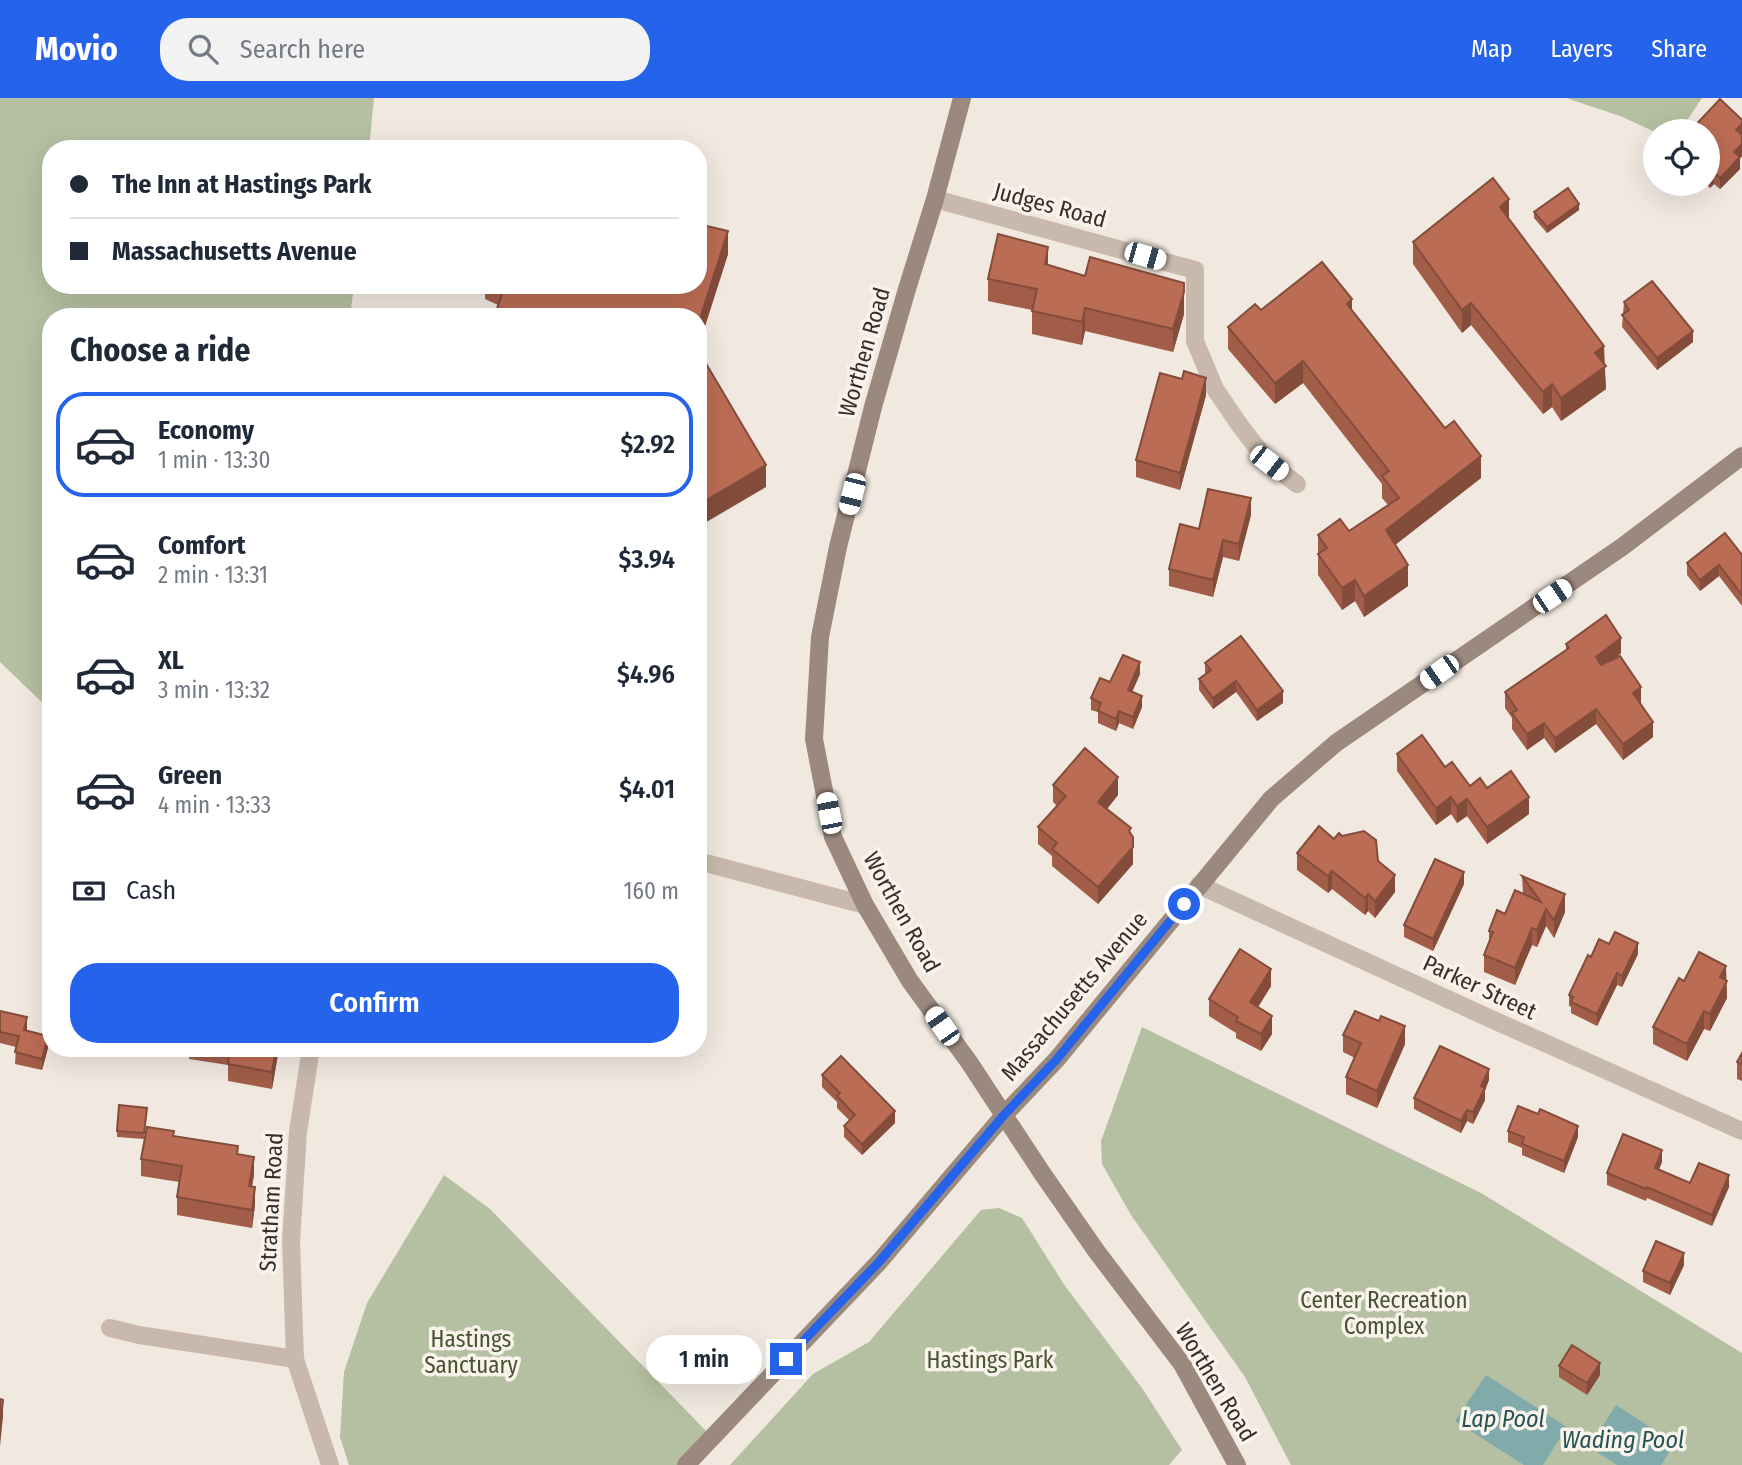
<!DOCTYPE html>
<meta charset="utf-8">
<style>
body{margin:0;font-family:"Fira Sans Condensed",sans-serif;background:#f2f2f3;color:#1f2937;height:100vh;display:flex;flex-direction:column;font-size:26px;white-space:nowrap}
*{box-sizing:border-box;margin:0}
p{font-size:23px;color:#747a83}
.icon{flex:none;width:38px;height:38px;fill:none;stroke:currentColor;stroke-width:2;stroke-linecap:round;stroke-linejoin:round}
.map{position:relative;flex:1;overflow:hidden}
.sheet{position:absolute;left:42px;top:210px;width:665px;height:749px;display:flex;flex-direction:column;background:#fff;border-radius:28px;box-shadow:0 7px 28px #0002}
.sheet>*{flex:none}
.banner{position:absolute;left:42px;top:42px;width:665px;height:154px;border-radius:28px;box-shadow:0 7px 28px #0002;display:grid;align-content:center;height:154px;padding:0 28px;background:#fff}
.controls{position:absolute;left:1643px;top:21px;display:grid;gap:14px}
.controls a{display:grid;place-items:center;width:77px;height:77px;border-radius:50%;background:#fff;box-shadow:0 7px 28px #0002;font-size:35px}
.end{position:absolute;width:32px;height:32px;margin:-16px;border:9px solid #2563eb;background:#fff;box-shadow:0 0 0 4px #fff}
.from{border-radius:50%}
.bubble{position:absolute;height:49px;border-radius:24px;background:#fff;box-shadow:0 7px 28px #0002;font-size:23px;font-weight:600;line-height:49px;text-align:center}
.car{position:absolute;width:21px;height:42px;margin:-21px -10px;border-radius:9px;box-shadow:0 0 5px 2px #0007;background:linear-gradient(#fff 24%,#345 0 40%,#fff 0 76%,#345 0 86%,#fff 0)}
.banner b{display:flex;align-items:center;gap:24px;height:66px;font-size:26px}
.banner b+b{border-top:2px solid #e0e1e3}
.banner i{width:18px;height:18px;background:#1f2937}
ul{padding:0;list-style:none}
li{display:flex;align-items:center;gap:21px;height:105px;margin:0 14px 10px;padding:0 14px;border:4px solid transparent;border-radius:28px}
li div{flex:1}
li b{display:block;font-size:26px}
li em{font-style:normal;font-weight:600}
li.current{border-color:#2563eb}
li>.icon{width:63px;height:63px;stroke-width:1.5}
h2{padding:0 28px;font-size:32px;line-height:84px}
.pay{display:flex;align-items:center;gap:18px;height:77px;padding:0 28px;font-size:26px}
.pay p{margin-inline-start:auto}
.action{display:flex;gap:14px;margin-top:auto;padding:14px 28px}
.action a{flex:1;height:80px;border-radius:28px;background:#2563eb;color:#fff;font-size:28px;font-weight:600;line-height:80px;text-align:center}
header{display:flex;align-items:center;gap:42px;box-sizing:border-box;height:98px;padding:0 35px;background:#2563eb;color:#fff}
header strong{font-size:33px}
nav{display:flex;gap:38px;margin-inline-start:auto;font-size:24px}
.search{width:490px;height:63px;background:#f2f2f3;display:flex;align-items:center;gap:18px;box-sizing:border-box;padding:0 24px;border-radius:28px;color:#747a83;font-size:26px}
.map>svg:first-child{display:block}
.green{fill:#b5bfa1}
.water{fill:#81aaab}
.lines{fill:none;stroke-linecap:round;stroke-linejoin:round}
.minor{stroke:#c8b9ac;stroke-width:18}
.secondary{stroke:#9c897e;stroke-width:18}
.wall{fill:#a15d48}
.shaded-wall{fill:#834c3b}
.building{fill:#bb6c54;stroke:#834c3b;stroke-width:2}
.route{stroke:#2563eb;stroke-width:9}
.labels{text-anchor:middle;stroke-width:7;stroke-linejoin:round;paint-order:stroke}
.street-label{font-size:23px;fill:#372e2b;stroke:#f9f3ec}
.park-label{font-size:23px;fill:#475331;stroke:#f9f3ec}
.water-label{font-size:24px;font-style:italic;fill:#245255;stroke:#f9f3ec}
</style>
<header>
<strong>Movio</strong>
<div class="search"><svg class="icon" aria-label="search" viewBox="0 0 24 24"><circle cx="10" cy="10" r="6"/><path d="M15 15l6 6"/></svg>Search here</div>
<nav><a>Map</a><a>Layers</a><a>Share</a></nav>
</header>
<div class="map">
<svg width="1742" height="1367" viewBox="0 0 1742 1367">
<rect width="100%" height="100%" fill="#f1e9e0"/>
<g class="green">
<path d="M0 0H374L369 51H51V187H354L350 219H51V613L0 564Z"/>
<path d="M1566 0H1702L1680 33 1655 34 1620 18Z"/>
<path d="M1142 929 1481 1095 1742 1255V1367H1291L1245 1279 1131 1117 1102 1066 1101 1043Z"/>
<path d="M444 1077 490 1111 712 1339 686 1367H349L340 1339 344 1274 367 1205Z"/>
<path d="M999 1110 1022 1120 1065 1188 1142 1290 1182 1352 1169 1367H730L813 1276 869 1244 981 1112Z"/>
</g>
<g class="water">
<path d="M1486 1277 1567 1329 1543 1367H1524L1455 1323Z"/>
<path d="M1616 1307 1675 1345 1661 1367H1617L1589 1349Z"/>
</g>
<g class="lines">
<g class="minor">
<path d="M935 101 1195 172V243L1215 291 1241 329 1269 365 1297 386"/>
<path d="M698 763 865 807"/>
<path d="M1199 787 1491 921 1742 1033"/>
<path d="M311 950 298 1034 291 1143 295 1261 330 1367"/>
<path d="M110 1230 139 1237 295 1261"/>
</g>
<g class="secondary">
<path d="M962 0 935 101 907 191 873 309 838 449 820 539 814 641 833 739 865 807 910 883 969 964 1042 1075 1097 1154 1182 1266 1237 1367"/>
<path d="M686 1367 879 1164 1004 1017 1057 961 1271 701 1336 645 1622 449 1742 358"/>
</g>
</g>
<g class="wall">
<path d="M1742 22V58L1740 60V71L1720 91 1714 86 1710 90 1706 86H1708V33Z"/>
<path d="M1579 112 1547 135 1534 120V114Z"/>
<path d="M1509 122 1604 266 1606 291 1561 323 1552 309 1543 316 1471 227 1462 235 1413 166V144Z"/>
<path d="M698 126 728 133V156L698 250V219H494L498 207 485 201V187H698Z"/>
<path d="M988 181 1184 216 1173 254 1085 233 1082 247 1032 236V212L988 203Z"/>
<path d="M1624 204 1693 244 1657 272 1622 229Z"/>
<path d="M1261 212 1352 213 1481 380 1395 447 1408 488 1364 519 1355 503 1342 512 1318 477V437L1349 433 1388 407 1382 400V386L1303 285 1275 306 1228 251V229Z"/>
<path d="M1206 297 1180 392 1136 379V362Z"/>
<path d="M1251 417 1239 463 1223 459 1213 499 1169 488V471L1199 431Z"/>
<path d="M1742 457V508L1719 478 1700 493 1687 477V465Z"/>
<path d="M1566 546 1621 555 1616 560 1641 604 1640 605 1653 639 1623 662 1596 626 1555 655 1544 640 1527 652 1512 631V620L1505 610V594L1566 552Z"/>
<path d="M1205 565 1283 605 1257 623 1236 594 1213 611 1199 592V581L1205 576Z"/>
<path d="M1140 576 1132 594 1142 609 1133 631 1119 625 1116 633 1098 625V614L1091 612V600L1110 584Z"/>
<path d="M1397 656 1445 669 1470 688 1487 690 1529 716 1487 746 1467 718 1457 725 1451 716 1436 727 1397 673Z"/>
<path d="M1053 687 1118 697 1107 711 1131 736 1133 766 1098 806 1052 768V758L1038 746V729L1057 708 1053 704Z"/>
<path d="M1334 741 1378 763 1395 794 1375 820 1368 813 1365 817 1332 791 1328 795 1297 772V755Z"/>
<path d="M1522 778 1565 814 1554 840 1546 828 1537 849 1532 847 1515 887 1484 874V857L1489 845V833L1523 796Z"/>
<path d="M1464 786 1433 853 1404 839V827Z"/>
<path d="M1609 846 1638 856 1622 889 1617 887 1597 928 1571 915V909L1569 908V897L1591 859Z"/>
<path d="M1726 882 1727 900 1710 933 1704 931 1687 963 1653 946V929L1684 883Z"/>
<path d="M1271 888 1258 909 1272 936 1261 953 1236 940V935L1209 918V901Z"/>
<path d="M0 914 27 931 26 933 48 950 42 972 15 966 16 949 0 945Z"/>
<path d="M1343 937 1405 946 1377 1010 1346 996V979L1355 960 1343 954Z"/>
<path d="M189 950H279L272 991 228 983V967L189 961Z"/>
<path d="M1742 955V983L1737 981V964Z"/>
<path d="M822 977 895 1025 862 1057 844 1039V1028L850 1023 837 1010V1004L822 989Z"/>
<path d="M1489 982 1485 992V1002L1473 1026 1467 1023 1461 1035 1414 1011V1000Z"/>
<path d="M147 1015 144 1041 117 1039V1033Z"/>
<path d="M1508 1033 1578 1039 1564 1075 1522 1057V1050L1508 1044Z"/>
<path d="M174 1038 238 1056 254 1076 252 1089 255 1107 252 1130 177 1117V1099L179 1084 141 1078V1061Z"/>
<path d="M1662 1064 1659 1071 1690 1085 1729 1089 1712 1128 1647 1100 1646 1103 1607 1087V1075Z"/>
<path d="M1684 1167 1670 1197 1643 1184V1173Z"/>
<path d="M1559 1268 1600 1277 1587 1297 1559 1279Z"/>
</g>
<g class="shaded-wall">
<path d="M1742 26V38L1736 32Z"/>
<path d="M1742 46V58L1740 60V71L1720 91V80L1734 54Z"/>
<path d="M1714 74V86L1710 90V78Z"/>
<path d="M1509 101V124L1500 109Z"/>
<path d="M1579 106V112L1547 135V129Z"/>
<path d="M728 133V156L698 250V227Z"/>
<path d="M1048 149V171L1045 166Z"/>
<path d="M1184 194V216L1173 254V231Z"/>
<path d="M1352 201V223L1347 206Z"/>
<path d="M1471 205V227L1462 235V212Z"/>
<path d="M1085 210V233L1082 247V224Z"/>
<path d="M1693 233V244L1657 272V260Z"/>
<path d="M1604 248 1606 291 1561 323V300L1595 255Z"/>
<path d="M1303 263V285L1275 306V285Z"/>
<path d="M1206 280V297L1180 392V375Z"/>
<path d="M1552 286V309L1543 316V294Z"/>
<path d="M1481 358V380L1386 454V432Z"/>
<path d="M766 367V389L698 429V407Z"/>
<path d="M1251 400V417L1239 463V446Z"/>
<path d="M1223 442V459L1213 499V482Z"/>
<path d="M1408 467V488L1364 519V498Z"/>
<path d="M1719 467V478L1700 493V482Z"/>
<path d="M1355 482V503L1342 512V490Z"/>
<path d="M1621 540V555L1596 575V559Z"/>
<path d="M1140 564V576L1128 603V592Z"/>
<path d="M1236 583V594L1213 611V600Z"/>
<path d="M1641 589V604L1633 610V595Z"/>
<path d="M1283 593V605L1257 623V612Z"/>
<path d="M1142 598V609L1133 631V619Z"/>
<path d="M1596 611V626L1555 655V640Z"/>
<path d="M1119 613V625L1116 633V621Z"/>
<path d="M1653 624V639L1623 662V646Z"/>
<path d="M1544 625V640L1527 652V636Z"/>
<path d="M1118 679V697L1098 722V704Z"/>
<path d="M1451 699V716L1436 727V710Z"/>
<path d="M1529 699V716L1487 746V729Z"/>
<path d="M1467 701V718L1457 725V708Z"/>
<path d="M1133 739V766L1098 806V789Z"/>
<path d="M1332 773V791L1328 795V778Z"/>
<path d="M1464 774V786L1433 853V841Z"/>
<path d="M1395 777V794L1375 820V803Z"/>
<path d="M1368 796V813L1365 817V800Z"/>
<path d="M1565 796V814L1554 840V822Z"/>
<path d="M1546 811V828L1537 849V832Z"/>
<path d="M1532 830V847L1515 887V870Z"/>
<path d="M1638 845V856L1622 889V878Z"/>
<path d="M1726 868 1727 900 1710 933V916L1720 879Z"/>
<path d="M1271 871V888L1250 922V904Z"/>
<path d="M1617 875V887L1597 928V916Z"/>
<path d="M1704 913V931L1687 963V946Z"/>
<path d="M1272 918V936L1261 953V936Z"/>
<path d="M27 919V931L24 944V932Z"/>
<path d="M1405 928V946L1377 1010V993Z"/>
<path d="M48 938V950L42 972V961Z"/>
<path d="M276 950H279L272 991V974Z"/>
<path d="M1489 971V982L1485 992V1002L1473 1026V1014L1481 988Z"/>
<path d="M1467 1012V1023L1461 1035V1023Z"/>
<path d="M895 1013V1025L862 1057V1046Z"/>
<path d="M1578 1028V1039L1564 1075V1063Z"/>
<path d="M1662 1052V1064L1655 1081V1070Z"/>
<path d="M254 1059V1076L249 1106V1088Z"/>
<path d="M1729 1077V1089L1712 1128V1117Z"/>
<path d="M255 1089V1107L252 1130V1112Z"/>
<path d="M1684 1155V1167L1670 1197V1185Z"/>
<path d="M1600 1265V1277L1587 1297V1285Z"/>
<path d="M3 1302V1319L0 1348V1331Z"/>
</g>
<g class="building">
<path d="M1720 1 1742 22V26L1736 32 1742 37V46L1734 54 1740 59 1720 80 1714 74 1710 78 1708 76V33H1690Z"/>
<path d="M1493 80 1509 101 1500 109 1604 248 1595 255 1606 268 1561 300 1552 286 1543 294 1471 205 1462 212 1413 144Z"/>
<path d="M1568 90 1579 106 1547 129 1534 114Z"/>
<path d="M698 126 728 133 698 227V219H494L505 188 503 187H698Z"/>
<path d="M998 136 1048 149 1045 166 1085 178 1090 159 1184 185V194L1173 231 1085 210 1082 224 1032 213 1037 191 988 181Z"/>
<path d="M1322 164 1352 201 1347 206 1445 330 1454 323 1481 358 1386 432 1408 467 1364 498 1355 482 1342 490 1318 456 1327 450 1318 437 1340 421 1349 433 1399 400 1382 378 1389 373 1303 263 1275 285 1228 229 1255 206 1261 212Z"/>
<path d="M1652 183 1693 233 1657 260 1622 217 1629 212 1624 204Z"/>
<path d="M698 252 766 367 698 407Z"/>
<path d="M1184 273 1206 280 1180 375 1136 362 1160 275 1182 281Z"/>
<path d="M1208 391 1251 400 1239 446 1223 442 1213 482 1169 471 1180 426 1199 431Z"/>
<path d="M1725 435 1742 457V497L1719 467 1700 482 1687 465Z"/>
<path d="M1606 517 1621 540 1596 559 1601 567 1620 558 1641 589 1633 595 1653 624 1623 646 1596 611 1555 640 1544 625 1527 636 1512 615 1517 612 1505 594 1569 550 1566 546Z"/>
<path d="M1241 538 1283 593 1257 612 1236 583 1213 600 1199 581 1211 572 1205 565Z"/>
<path d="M1123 557 1140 564 1128 592 1142 598 1133 619 1119 613 1116 621 1098 613 1101 605 1091 600 1100 580 1110 584Z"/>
<path d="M1422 637 1445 669 1452 664 1470 688 1480 680 1487 690 1511 673 1529 699 1487 729 1467 701 1457 708 1451 699 1436 710 1397 656Z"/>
<path d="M1085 650 1118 679 1098 704 1131 730 1129 733 1133 739V749L1098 789 1052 751 1057 745 1038 729 1066 698 1053 687Z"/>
<path d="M1319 728 1334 741 1339 735 1342 738 1364 733 1376 742 1378 763 1395 777 1375 803 1368 796 1365 800 1332 773 1328 778 1297 755Z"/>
<path d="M1435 761 1464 774 1433 841 1404 827Z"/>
<path d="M1522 778 1565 796 1554 822 1546 811 1537 832 1532 830 1515 870 1484 857 1493 834 1489 833 1497 812 1505 816 1515 792 1541 804Z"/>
<path d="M1615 834 1638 845 1622 878 1617 875 1597 916 1571 904 1573 899 1569 897 1588 857 1591 859 1599 841 1609 846Z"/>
<path d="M1240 851 1271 871 1250 904 1272 918 1261 936 1236 923 1238 919 1209 901Z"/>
<path d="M1699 854 1726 868 1720 879 1727 883 1710 916 1704 913 1687 946 1653 929 1679 880 1684 883Z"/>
<path d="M0 913 27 919 24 932 48 938 42 961 15 954 19 938 0 934Z"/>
<path d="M1355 913 1379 923 1381 918 1405 928 1377 993 1346 979 1361 945 1343 937Z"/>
<path d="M1440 948 1489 971 1481 988 1485 990 1473 1014 1467 1012 1461 1023 1414 1000Z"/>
<path d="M230 950H276L272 974 228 966Z"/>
<path d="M1742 955V966L1737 964Z"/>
<path d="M841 958 895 1013 862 1046 844 1028 855 1017 837 998 840 995 822 977Z"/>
<path d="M119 1007 147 1010 144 1035 117 1033Z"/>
<path d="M1518 1008 1538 1016 1540 1011 1578 1028 1564 1063 1522 1046 1524 1039 1508 1033Z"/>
<path d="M147 1029 174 1033 173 1038 238 1048 237 1056 254 1059 249 1088 255 1089 252 1112 177 1099 182 1068 141 1061Z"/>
<path d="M1623 1036 1662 1052 1655 1070 1690 1085 1699 1065 1729 1077 1712 1117 1647 1089 1646 1091 1607 1075Z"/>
<path d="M1656 1143 1684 1155 1670 1185 1643 1173Z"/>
<path d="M1572 1247 1600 1265 1587 1285 1559 1268Z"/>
<path d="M0 1301 3 1302 0 1331Z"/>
</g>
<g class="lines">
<path class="route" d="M786 1261 879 1164 1004 1017 1057 961 1184 806"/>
</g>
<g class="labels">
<g class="street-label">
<text transform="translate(1050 107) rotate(15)" y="8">Judges Road</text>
<text transform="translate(864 254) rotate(-74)" y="8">Worthen Road</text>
<text transform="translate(902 814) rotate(61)" y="8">Worthen Road</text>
<text transform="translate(1480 889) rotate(25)" y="8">Parker Street</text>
<text transform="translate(1074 898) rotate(-50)" y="8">Massachusetts Avenue</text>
<text transform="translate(271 1104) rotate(-87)" y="8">Stratham Road</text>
<text transform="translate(1216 1284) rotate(59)" y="8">Worthen Road</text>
</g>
<g class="park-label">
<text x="1384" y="1210">Center Recreation<tspan x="1384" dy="26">Complex</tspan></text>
<text x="471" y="1249">Hastings<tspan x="471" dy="26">Sanctuary</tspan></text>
<text x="990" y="1270">Hastings Park</text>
</g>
<g class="water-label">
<text x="1503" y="1329">Lap Pool</text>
<text x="1623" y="1350">Wading Pool</text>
</g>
</g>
</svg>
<div class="controls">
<a><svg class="icon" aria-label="locate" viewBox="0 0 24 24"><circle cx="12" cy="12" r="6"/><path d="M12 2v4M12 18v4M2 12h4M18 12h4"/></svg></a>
</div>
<i class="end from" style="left:1184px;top:806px"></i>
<i class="end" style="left:786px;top:1261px"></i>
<div class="bubble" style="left:646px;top:1237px;width:116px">1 min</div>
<i class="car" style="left:1145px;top:158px;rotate:106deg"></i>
<i class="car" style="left:1269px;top:365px;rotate:128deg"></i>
<i class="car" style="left:852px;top:396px;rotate:194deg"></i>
<i class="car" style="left:1552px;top:498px;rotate:56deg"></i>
<i class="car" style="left:1439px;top:574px;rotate:235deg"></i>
<i class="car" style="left:829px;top:715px;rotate:349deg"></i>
<i class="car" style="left:942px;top:928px;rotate:325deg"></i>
<div class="banner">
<b><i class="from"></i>The Inn at Hastings Park</b>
<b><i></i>Massachusetts Avenue</b>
</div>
<section class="sheet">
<h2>Choose a ride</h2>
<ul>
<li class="current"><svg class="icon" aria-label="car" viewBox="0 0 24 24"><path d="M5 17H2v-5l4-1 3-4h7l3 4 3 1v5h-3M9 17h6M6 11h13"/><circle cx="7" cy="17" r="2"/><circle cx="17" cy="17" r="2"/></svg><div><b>Economy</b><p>1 min · 13:30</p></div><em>$2.92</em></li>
<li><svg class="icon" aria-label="car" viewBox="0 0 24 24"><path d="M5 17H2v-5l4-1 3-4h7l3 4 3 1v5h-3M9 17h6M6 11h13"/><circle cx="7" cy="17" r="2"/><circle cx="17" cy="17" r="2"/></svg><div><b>Comfort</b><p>2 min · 13:31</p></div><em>$3.94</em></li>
<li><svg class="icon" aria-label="car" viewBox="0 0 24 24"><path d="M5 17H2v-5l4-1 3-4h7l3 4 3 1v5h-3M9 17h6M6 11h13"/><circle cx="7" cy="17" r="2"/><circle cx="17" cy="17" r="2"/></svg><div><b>XL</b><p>3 min · 13:32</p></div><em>$4.96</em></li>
<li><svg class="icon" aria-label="car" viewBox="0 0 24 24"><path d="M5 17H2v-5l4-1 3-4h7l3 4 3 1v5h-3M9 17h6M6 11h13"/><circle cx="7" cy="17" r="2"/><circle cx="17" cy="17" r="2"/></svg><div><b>Green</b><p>4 min · 13:33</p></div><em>$4.01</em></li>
</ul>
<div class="pay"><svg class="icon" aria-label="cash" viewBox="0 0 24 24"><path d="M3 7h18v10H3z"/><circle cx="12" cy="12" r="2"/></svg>Cash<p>160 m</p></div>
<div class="action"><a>Confirm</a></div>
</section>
</div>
